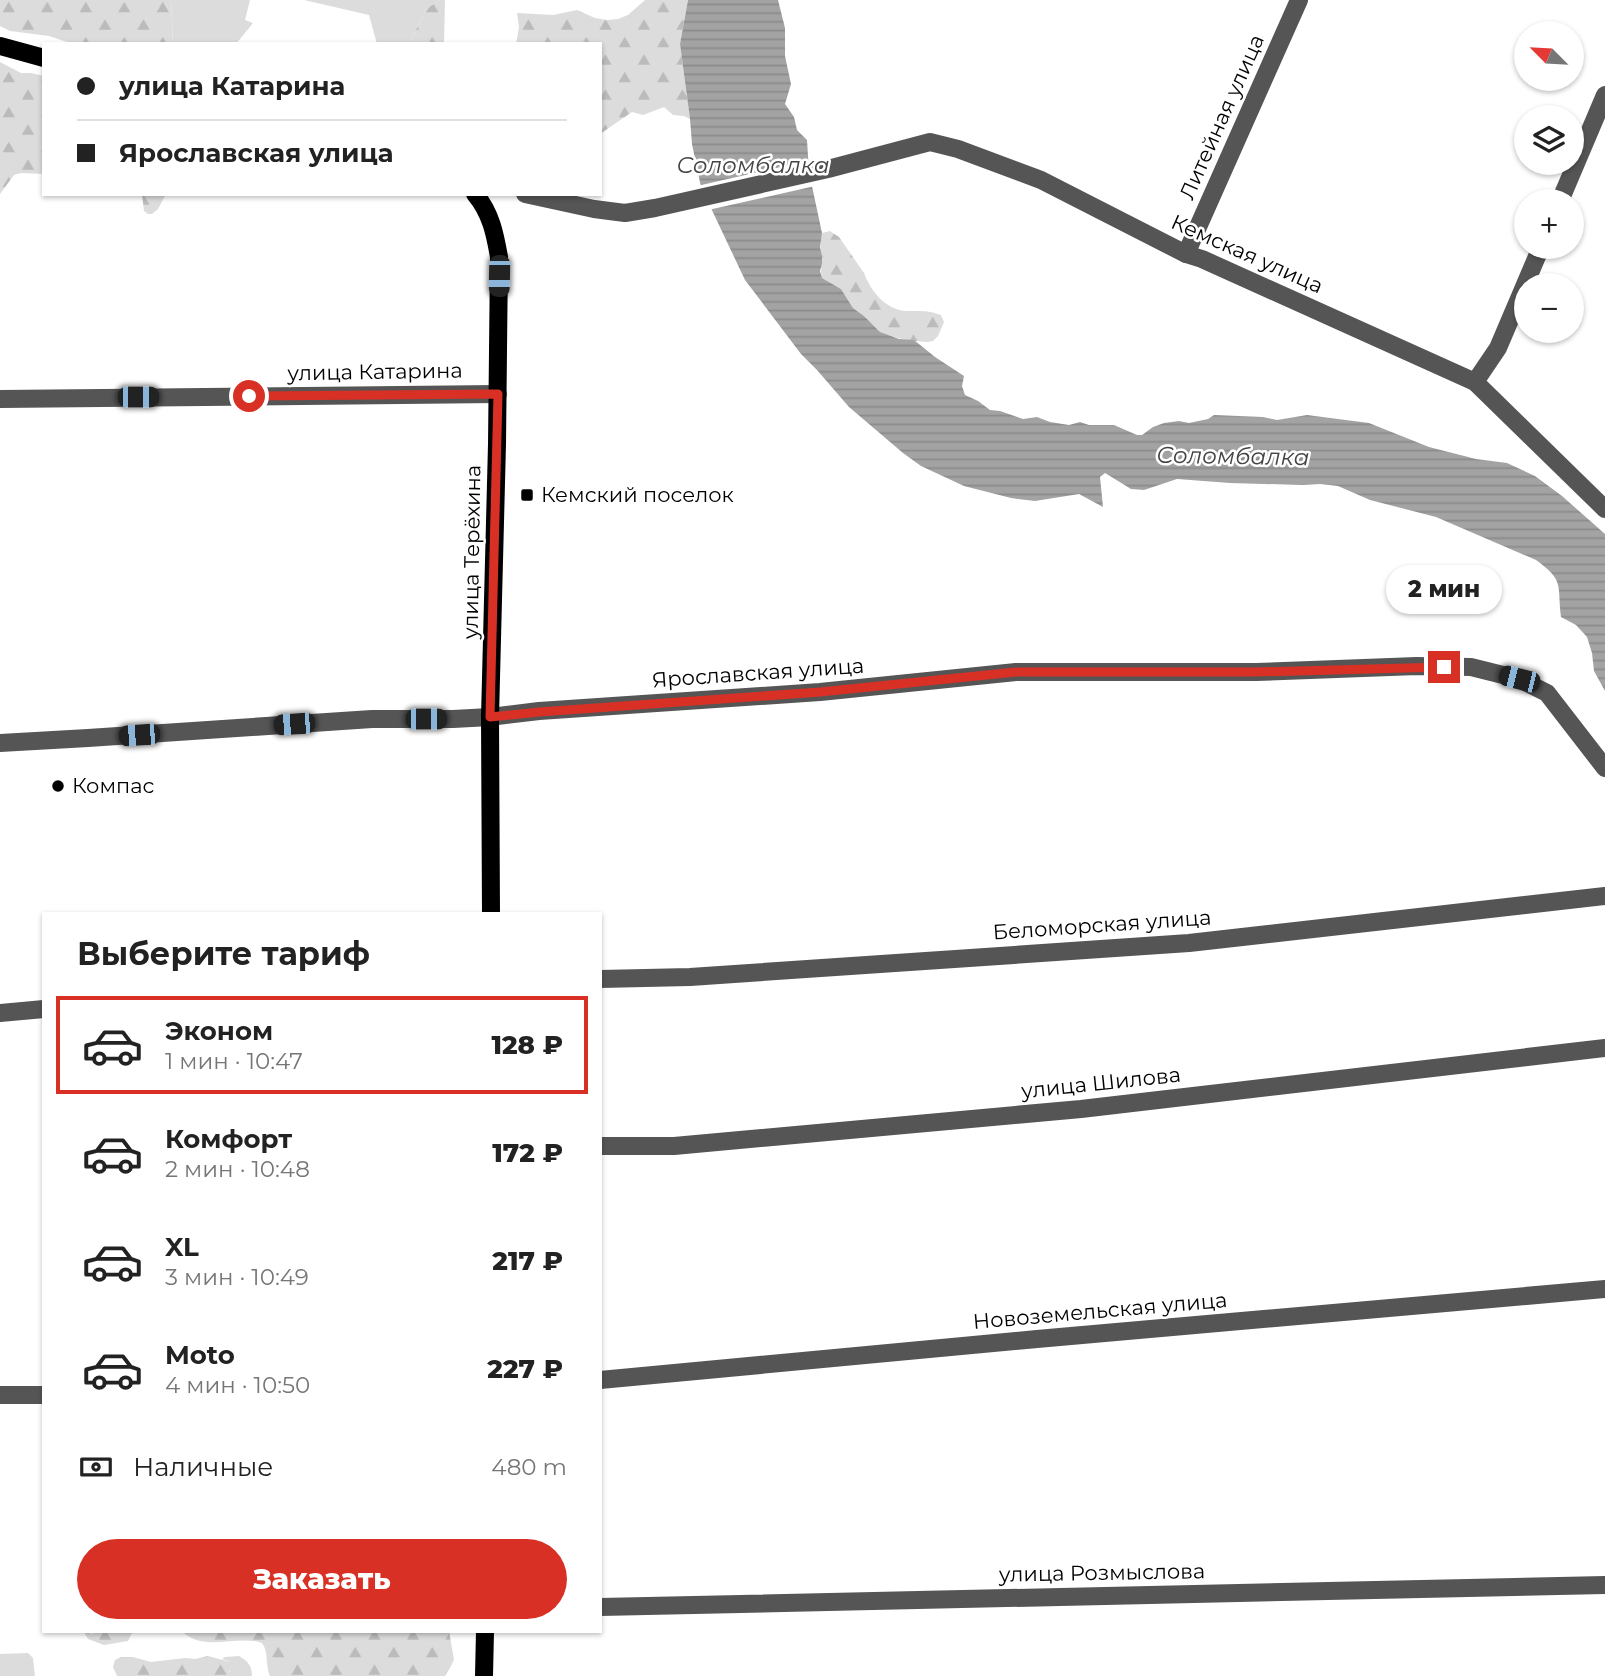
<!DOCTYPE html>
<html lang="ru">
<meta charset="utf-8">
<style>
body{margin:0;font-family:Montserrat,sans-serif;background:#f2f2f2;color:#222;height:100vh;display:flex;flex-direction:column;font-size:26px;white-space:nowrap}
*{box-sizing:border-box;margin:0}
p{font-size:23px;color:#767676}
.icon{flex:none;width:38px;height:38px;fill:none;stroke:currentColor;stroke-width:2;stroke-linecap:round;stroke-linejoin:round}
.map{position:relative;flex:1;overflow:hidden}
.panel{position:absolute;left:42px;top:912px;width:560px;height:721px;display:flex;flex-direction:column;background:#fff;border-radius:0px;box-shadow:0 2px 5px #0004}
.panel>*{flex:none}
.guide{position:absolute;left:42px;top:42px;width:560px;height:154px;border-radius:0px;box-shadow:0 2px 5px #0004;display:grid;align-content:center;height:154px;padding:0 35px;background:#fff}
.needle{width:46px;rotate:294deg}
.controls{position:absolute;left:1514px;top:21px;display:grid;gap:14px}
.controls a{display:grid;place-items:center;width:70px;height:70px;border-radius:50%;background:#fff;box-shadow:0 2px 5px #0004;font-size:35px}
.end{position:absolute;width:32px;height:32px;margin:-16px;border:9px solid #d93025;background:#fff;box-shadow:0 0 0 4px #fff}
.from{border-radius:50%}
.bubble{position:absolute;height:49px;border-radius:24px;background:#fff;box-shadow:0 2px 5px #0004;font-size:23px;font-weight:800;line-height:49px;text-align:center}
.car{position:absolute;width:21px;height:42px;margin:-21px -10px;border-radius:9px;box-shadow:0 0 5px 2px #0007;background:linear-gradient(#222 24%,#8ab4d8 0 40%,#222 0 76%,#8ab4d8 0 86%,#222 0)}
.guide b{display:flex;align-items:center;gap:24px;height:66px;font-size:26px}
.guide b+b{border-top:2px solid #e0e0e0}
.guide i{width:18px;height:18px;background:#222}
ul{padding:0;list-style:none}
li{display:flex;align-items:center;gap:21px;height:98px;margin:0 14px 10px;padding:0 21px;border:4px solid transparent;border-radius:0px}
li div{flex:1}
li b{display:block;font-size:26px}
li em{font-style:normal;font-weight:800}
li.on{border-color:#d93025}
li>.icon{width:63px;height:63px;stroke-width:1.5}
h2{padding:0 35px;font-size:32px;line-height:84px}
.pay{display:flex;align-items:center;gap:18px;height:77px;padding:0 35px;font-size:26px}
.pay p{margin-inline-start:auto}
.button{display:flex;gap:14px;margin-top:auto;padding:14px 35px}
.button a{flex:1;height:80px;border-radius:42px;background:#d93025;color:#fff;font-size:28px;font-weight:800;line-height:80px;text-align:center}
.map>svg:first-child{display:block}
.green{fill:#dcdcdc}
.forest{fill:url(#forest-firs)}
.water{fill:url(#water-rules)}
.pier{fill:#fff}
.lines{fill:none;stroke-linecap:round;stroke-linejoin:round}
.minor{stroke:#555;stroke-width:18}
.major{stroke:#000;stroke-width:18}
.route{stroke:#d93025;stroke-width:9}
.poi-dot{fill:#000;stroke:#fff;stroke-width:2.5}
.labels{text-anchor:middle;stroke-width:5;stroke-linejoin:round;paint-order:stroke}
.street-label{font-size:21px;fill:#000;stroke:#fff}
.poi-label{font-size:21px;fill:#000;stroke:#fff;text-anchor:start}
.water-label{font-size:23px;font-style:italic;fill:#444;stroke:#fff}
</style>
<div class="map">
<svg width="1605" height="1676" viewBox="0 0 1605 1676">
<defs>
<pattern id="forest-firs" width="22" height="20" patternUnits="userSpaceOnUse" patternTransform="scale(1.75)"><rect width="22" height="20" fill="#dcdcdc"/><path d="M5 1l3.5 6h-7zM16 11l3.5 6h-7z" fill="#bbb"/></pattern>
<pattern id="water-rules" width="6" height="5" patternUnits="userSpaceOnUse" patternTransform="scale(1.75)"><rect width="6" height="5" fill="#a3a3a3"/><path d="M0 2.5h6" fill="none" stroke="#8b8b8b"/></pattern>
</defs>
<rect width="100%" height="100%" fill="#fff"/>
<g class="green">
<path d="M171 0H250L245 20 253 23 236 44H173Z"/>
<path d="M304 0H440L426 9 409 44H377L369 15Z"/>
<path d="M28 1653 33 1658 35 1676H0V1654Z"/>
<path d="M239 1656C248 1661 252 1666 252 1676H226L230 1671V1662L222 1659 225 1657Z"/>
</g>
<g class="forest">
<path d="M0 0H171L173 44H73L49 36 10 31 0 26Z"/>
<path d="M440 0H445L444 44H409L426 9Z"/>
<path d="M645 0H688L680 44 690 119 684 116 673 115 664 107 643 115 632 112 600 134V44H516L519 27 517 13 553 15 577 10 595 18 607 20 618 19 628 15Z"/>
<path d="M0 62 21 73H31L44 76V174L21 173 14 175 0 194Z"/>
<path d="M142 194H166L158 209 152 214H148L144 211Z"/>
<path d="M830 231 839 237 864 273C871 292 887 311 908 311 921 311 928 310 941 315L944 322 938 336 933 341 927 342 906 340 886 335 880 332 864 316 853 308 841 289 822 278C820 271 822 266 822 259 821 249 819 243 822 233Z"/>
<path d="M86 1631 92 1634 95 1631H133L128 1641 104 1645 88 1639 85 1634Z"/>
<path d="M182 1631H449L454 1660 445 1676H270C265 1665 269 1652 262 1643 237 1634 203 1653 182 1631Z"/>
<path d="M208 1656 230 1662C230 1668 231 1672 226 1676H117L113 1667 115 1660 121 1657H133L151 1662 185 1658 195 1659Z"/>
</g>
<path class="water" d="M688 0H778L785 28V56L791 84 785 104 794 117 797 130 807 140 809 172 822 233 820 247 822 256V264L820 271 822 278 841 289 853 308 864 316 880 332 899 339 914 340 935 357 964 376 962 386 965 395 978 401 990 410 1000 411 1023 419 1037 417 1050 422 1069 425 1080 422 1089 425H1114L1137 435H1142L1153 427 1164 423 1179 421 1189 423 1208 419 1214 415 1263 417 1277 420 1307 415 1369 423 1429 447 1476 459 1507 463 1535 476 1562 496 1605 534V691L1594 671 1592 653 1587 637 1576 625 1561 617C1557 585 1565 581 1536 560L1436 517 1370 500 1338 486 1320 484 1303 485 1230 483 1177 479 1144 490 1131 489 1105 473 1100 477 1103 507 1079 494 1035 501 1011 498 964 486 921 466 903 453 849 407 817 370 801 354 745 280 701 187 692 144 690 119 680 44Z"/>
<path class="pier" d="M812 160 815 186 708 210 697 186Z"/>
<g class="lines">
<g class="minor">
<path d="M525 194 594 209 625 213 655 208 828 169 930 142 958 149 1041 180 1186 254 1202 259 1475 382 1605 509"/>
<path d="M1560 201 1605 95"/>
<path d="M1186 254 1299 0"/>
<path d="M1475 382 1498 348 1541 247"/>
<path d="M0 399 498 394"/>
<path d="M0 743 88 738 372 719H453L490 717 539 711 820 692 1016 672H1256L1417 666 1471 667 1519 679 1547 693 1605 768"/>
<path d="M600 979 690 977 1189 943 1605 896"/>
<path d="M0 1013 44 1009"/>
<path d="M600 1146H674L1081 1109 1605 1048"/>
<path d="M600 1380 1037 1339 1605 1289"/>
<path d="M0 1395H44"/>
<path d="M600 1607 1605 1585"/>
</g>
<g class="major">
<path d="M0 46 44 58"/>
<path d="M475 194C491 213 495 234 499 257L497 444 490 717 491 914"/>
<path d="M484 1676 485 1631"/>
</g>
</g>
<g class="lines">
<path class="route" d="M249 396 498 394 490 717 539 712 820 692 1016 672H1256L1444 667"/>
</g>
<g class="poi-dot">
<rect x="520" y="488" width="14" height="14" rx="3.5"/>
<circle cx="58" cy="786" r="7"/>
</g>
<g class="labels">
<g class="street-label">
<text transform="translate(1222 117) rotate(-66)" y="7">Литейная улица</text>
<text transform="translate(1247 254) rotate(24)" y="7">Кемская улица</text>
<text transform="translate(375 372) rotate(-1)" y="7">улица Катарина</text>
<text transform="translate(472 552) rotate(-89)" y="7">улица Терёхина</text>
<text transform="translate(758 673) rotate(-4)" y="7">Ярославская улица</text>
<text transform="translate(1102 925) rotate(-4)" y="7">Беломорская улица</text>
<text transform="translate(1101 1083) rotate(-6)" y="7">улица Шилова</text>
<text transform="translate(1100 1311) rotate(-5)" y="7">Новоземельская улица</text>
<text transform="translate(1102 1573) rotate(-1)" y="7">улица Розмыслова</text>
</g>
<g class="poi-label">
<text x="541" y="502">Кемский поселок</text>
<text x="72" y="793">Компас</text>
</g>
<g class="water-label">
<text x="753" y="173">Соломбалка</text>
<text transform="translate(1233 456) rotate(1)" y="8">Соломбалка</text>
</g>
</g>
</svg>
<div class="controls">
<a><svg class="needle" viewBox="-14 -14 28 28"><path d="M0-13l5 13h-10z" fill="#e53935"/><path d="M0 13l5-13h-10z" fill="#767676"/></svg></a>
<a><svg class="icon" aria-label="layers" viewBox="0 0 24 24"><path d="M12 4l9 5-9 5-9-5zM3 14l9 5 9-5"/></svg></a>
<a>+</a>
<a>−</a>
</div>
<i class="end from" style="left:249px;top:396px"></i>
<i class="end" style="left:1444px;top:667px"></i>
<div class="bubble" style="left:1386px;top:565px;width:116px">2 мин</div>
<i class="car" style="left:499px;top:276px;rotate:181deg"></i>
<i class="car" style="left:138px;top:397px;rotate:90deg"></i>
<i class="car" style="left:1519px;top:679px;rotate:284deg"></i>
<i class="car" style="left:426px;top:719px;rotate:90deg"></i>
<i class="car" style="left:294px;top:724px;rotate:266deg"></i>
<i class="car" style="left:139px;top:735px;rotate:266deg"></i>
<div class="guide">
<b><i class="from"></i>улица Катарина</b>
<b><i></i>Ярославская улица</b>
</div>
<section class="panel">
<h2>Выберите тариф</h2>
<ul>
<li class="on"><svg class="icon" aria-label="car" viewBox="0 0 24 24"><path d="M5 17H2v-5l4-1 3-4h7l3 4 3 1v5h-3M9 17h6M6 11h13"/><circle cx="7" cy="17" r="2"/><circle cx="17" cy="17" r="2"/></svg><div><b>Эконом</b><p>1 мин · 10:47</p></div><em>128 ₽</em></li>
<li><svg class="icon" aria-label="car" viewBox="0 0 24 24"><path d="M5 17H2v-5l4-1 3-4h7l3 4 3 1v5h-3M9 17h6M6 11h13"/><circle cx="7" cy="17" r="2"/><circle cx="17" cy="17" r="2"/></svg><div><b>Комфорт</b><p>2 мин · 10:48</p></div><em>172 ₽</em></li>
<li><svg class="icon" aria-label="car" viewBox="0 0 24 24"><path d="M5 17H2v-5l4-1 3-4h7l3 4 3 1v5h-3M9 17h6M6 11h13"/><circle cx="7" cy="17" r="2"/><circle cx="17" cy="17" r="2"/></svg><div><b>XL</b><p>3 мин · 10:49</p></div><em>217 ₽</em></li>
<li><svg class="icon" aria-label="car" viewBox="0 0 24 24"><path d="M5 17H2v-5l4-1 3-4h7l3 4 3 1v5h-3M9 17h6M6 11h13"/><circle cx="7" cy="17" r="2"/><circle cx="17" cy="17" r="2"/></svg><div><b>Moto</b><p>4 мин · 10:50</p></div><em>227 ₽</em></li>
</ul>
<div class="pay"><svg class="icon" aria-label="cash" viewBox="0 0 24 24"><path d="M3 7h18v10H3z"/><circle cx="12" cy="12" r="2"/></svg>Наличные<p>480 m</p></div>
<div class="button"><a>Заказать</a></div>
</section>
</div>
